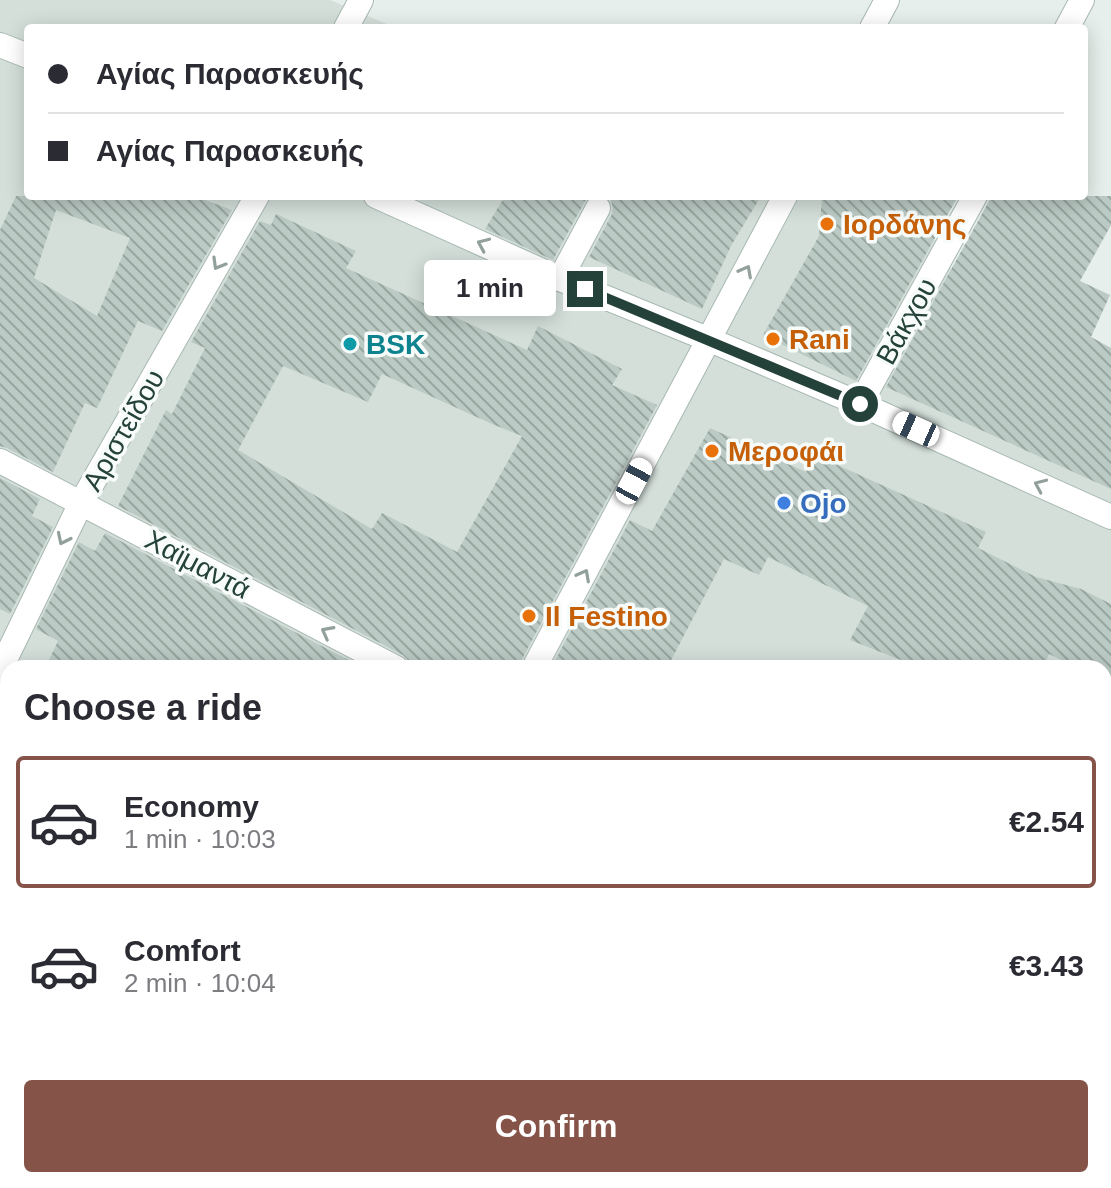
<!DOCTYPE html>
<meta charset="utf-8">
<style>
body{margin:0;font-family:Arial,sans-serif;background:#f7f7f7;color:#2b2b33;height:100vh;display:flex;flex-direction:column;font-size:30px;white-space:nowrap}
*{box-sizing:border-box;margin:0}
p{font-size:26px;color:#7c7c81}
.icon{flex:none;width:44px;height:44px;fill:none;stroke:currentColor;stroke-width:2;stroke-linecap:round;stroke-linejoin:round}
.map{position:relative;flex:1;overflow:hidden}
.panel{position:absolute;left:0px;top:660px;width:1112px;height:528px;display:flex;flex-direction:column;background:#fff;border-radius:24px 24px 0 0;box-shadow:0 4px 20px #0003}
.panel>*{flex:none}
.hud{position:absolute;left:24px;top:24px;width:1064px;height:176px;border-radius:8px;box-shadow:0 4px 20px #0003;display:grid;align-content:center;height:176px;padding:0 24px;background:#fff}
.end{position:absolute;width:36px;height:36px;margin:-18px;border:10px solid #24423a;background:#fff;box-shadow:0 0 0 4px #fff}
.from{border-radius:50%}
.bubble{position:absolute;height:56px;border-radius:8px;background:#fff;box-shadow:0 4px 20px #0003;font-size:26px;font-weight:800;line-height:56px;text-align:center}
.car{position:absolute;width:24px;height:48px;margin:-24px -12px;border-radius:10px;box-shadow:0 0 6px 2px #0007;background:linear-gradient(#fff 24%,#345 0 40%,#fff 0 76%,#345 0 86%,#fff 0)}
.hud b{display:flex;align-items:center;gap:28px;height:76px;font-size:30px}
.hud b+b{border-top:2px solid #e1e1e2}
.hud i{width:20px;height:20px;background:#2b2b33}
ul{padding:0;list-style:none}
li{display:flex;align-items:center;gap:24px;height:132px;margin:0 16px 12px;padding:0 8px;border:4px solid transparent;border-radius:8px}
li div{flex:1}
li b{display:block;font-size:30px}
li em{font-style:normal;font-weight:800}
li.on{border-color:#855347}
li>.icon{width:72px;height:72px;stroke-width:1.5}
h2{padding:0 24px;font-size:36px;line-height:96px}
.cta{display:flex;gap:16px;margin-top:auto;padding:16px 24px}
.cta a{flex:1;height:92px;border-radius:8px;background:#855347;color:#fff;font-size:32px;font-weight:800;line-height:92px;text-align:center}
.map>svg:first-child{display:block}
.built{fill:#d4dfda}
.building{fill:url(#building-back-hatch);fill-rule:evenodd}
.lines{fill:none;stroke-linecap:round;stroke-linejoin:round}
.pedestrian-casing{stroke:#a8b8b2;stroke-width:26}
.minor-casing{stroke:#a8b8b2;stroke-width:26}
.tertiary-casing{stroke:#a8b8b2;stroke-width:26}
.pedestrian{stroke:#fff;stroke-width:24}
.minor{stroke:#fff;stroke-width:24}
.tertiary{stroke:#fff;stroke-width:24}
.oneway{stroke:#92a09c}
.route{stroke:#24423a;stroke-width:10}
.food-dot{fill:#e8710a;stroke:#f7fbf9;stroke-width:3}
.culture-dot{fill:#0f9aa8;stroke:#f7fbf9;stroke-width:3}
.shop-dot{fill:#3f7fe0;stroke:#f7fbf9;stroke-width:3}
.labels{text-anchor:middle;stroke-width:7;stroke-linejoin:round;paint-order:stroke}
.food-label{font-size:28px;font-weight:bold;fill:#c56008;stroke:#f7fbf9;text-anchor:start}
.street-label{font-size:28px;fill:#24423a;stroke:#f7fbf9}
.culture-label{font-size:28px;font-weight:bold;fill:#0d838f;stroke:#f7fbf9;text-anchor:start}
.shop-label{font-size:28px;font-weight:bold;fill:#366cbe;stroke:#f7fbf9;text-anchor:start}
</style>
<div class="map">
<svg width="1111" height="1188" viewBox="0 0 1111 1188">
<defs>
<pattern id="building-back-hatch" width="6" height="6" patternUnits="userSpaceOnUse" patternTransform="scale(2)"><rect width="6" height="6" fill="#bbcac4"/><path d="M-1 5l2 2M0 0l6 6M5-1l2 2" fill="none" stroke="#98a6a0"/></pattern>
</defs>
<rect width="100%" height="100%" fill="#e6efeb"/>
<path class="built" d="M0 0H330L396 28H28V196H815L821 199 823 196 866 197 937 241 928 257 1111 348V1188H93L80 1180H1104V668H8V1134L0 1129Z"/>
<g class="building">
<path d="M16 196H194L232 210 162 331 138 321 97 408 85 403 53 472 7 448 0 446V230ZM56 210 130 238 97 316 34 278Z"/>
<path d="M505 196H589L585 201 553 260 485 229Z"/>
<path d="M607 196H761L731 246 702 309 589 257 612 214 613 207 611 201Z"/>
<path d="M822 196H958L856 381 763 335 819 236Z"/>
<path d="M990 196H1111V225L1080 281 1110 295 1091 337 1111 348V489L886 387 988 203Z"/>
<path d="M276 214 356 251 346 268 527 350 538 326 622 369 612 385 657 405 521 661 519 668H411L409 661 403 655 118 506 166 410 172 414 205 348 191 342 260 221 271 225ZM283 366 368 402 382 374 492 424 522 436 457 552 382 513 372 529 238 450Z"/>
<path d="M710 428 806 472 813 454 986 532 978 548 1036 577 1081 589 1111 604V684L1104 681V668H1078L1049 654 1043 668H921L850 640 868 606 768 557 759 575 724 559 667 668H551L630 520 652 531Z"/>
<path d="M0 478 40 499 32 516 53 527 10 614 0 609Z"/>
<path d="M105 533 364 668H45L58 641 36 629 79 542 95 551Z"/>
</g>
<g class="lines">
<defs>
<g id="pedestrian">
<path d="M0 461 396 668"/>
<path d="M1104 1051 1111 1054"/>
</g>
<g id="minor">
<path d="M346 28 361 0"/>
<path d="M1067 28 1082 0"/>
<path d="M560 279 598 208"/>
<path d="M860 404 975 196"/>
<path d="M0 670 81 503 257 196"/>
<path d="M1104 974 1111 960"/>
<path d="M995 1188 999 1180"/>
</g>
<g id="tertiary">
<path d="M872 28 887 0"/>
<path d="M0 45 28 56"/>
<path d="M376 196 560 279 710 340 860 404 1111 517"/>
<path d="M534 668 785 196"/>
<path d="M0 946 8 951"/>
<path d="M347 1180 358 1188"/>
<path d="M259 1188 263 1180"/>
</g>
</defs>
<use href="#pedestrian" class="pedestrian-casing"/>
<use href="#minor" class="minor-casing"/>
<use href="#tertiary" class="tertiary-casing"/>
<use href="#pedestrian" class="pedestrian"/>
<use href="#minor" class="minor"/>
<use href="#tertiary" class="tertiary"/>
</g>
<defs><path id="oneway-chevron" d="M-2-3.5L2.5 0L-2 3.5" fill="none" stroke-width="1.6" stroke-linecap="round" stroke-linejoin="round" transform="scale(2)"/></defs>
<g class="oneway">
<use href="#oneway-chevron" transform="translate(483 244) rotate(-156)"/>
<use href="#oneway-chevron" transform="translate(218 264) rotate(120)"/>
<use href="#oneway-chevron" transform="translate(746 271) rotate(-62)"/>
<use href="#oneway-chevron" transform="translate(1040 485) rotate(-156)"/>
<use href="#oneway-chevron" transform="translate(63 539) rotate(116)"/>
<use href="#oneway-chevron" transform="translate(584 575) rotate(-62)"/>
<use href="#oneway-chevron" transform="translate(327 632) rotate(-152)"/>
</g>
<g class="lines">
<path class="route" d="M585 289 860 404"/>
</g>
<g class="food-dot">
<circle cx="827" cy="224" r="8"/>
<circle cx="773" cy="339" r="8"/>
<circle cx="712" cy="451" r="8"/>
<circle cx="529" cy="616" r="8"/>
</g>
<circle class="culture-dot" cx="350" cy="344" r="8"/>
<circle class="shop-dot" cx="784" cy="503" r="8"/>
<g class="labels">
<g class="food-label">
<text x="843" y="234">Ιορδάνης</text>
<text x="789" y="349">Rani</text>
<text x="728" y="461">Μεροφάι</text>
<text x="545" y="626">Il Festino</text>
</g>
<g class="street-label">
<text transform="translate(906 321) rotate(-61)" y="10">Βάκχου</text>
<text transform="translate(123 430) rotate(-60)" y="10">Αριστείδου</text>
<text transform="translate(198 564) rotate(28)" y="10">Χαϊμαντά</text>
</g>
<g class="culture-label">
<text x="366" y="354">BSK</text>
</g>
<g class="shop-label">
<text x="800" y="513">Ojo</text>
</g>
</g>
</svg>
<i class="end from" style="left:860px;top:404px"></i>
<i class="end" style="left:585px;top:289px"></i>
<div class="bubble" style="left:424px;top:260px;width:132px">1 min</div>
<i class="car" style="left:916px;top:429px;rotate:294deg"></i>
<i class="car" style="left:634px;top:481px;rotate:28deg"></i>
<div class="hud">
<b><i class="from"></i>Αγίας Παρασκευής</b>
<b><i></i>Αγίας Παρασκευής</b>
</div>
<section class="panel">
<h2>Choose a ride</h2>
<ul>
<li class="on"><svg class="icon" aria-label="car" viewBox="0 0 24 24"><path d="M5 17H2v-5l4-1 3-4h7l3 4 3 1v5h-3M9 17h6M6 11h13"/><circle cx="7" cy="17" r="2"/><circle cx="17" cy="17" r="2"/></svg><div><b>Economy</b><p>1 min · 10:03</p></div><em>€2.54</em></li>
<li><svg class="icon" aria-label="car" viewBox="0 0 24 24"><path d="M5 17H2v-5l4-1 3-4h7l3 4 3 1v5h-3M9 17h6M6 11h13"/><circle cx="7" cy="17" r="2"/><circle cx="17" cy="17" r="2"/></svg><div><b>Comfort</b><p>2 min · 10:04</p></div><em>€3.43</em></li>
</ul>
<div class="cta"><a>Confirm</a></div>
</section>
</div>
